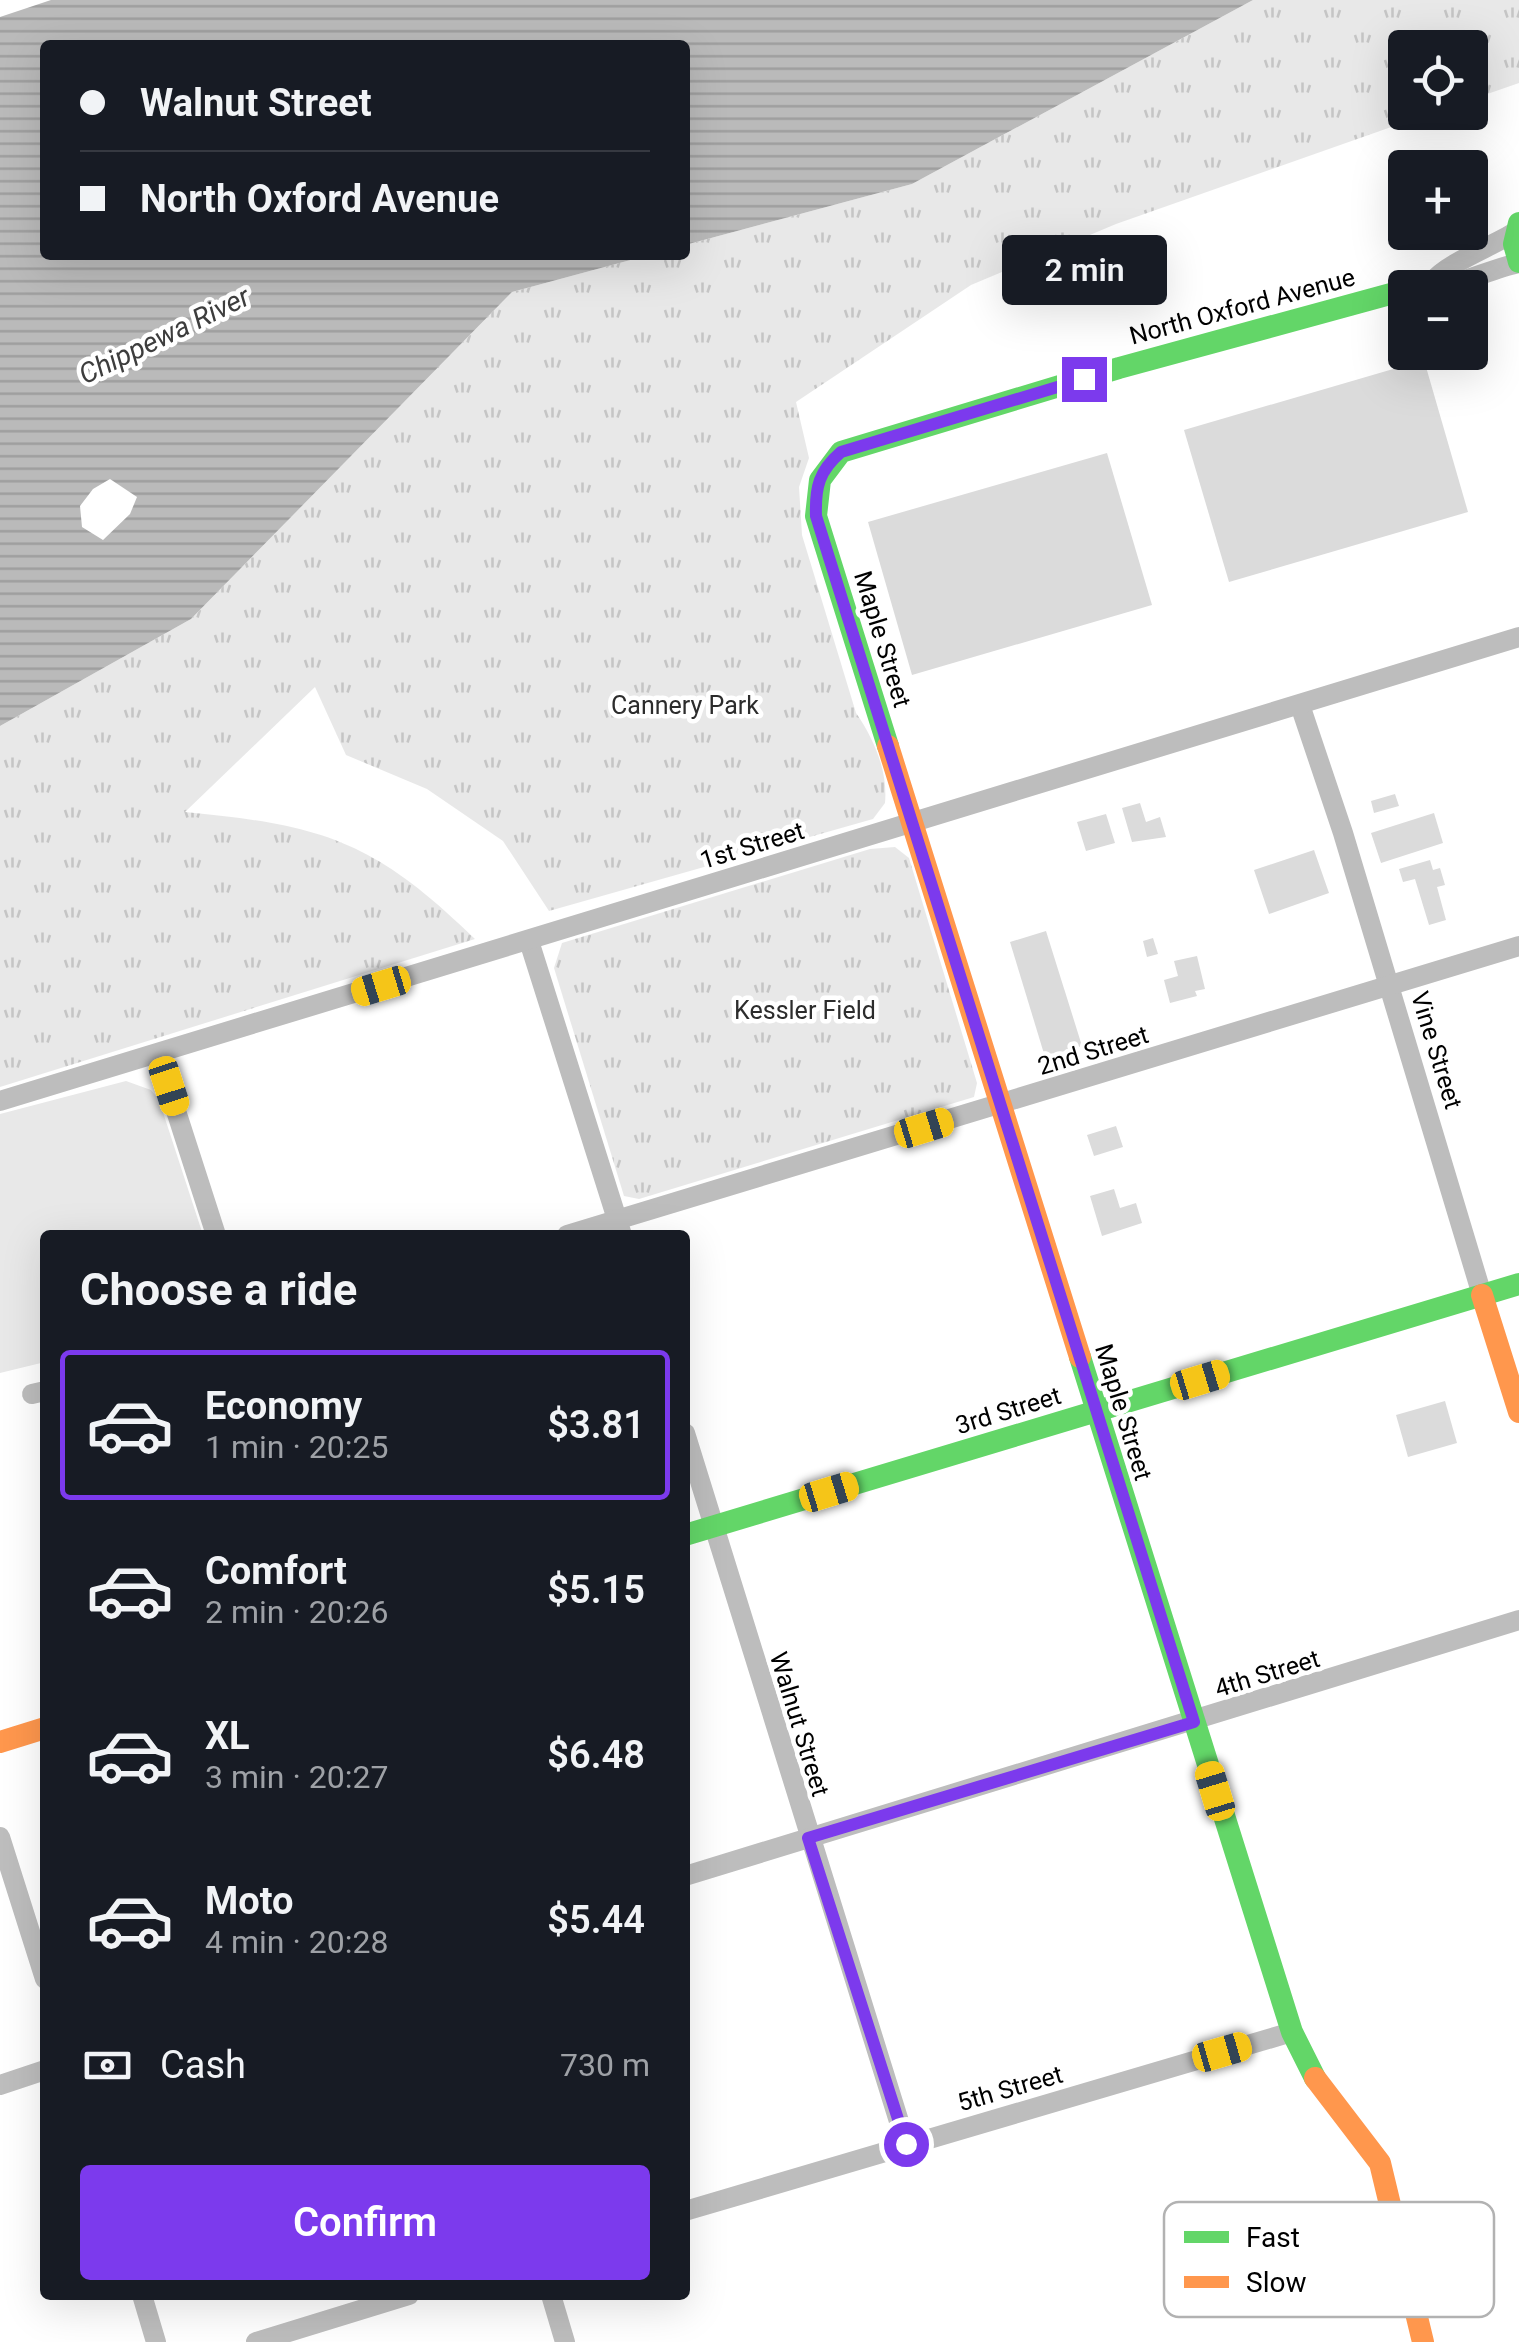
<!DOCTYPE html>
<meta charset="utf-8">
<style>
body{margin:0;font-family:Roboto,sans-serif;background:#20242c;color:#f1f3f6;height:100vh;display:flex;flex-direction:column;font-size:38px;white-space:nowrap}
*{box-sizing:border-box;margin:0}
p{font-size:32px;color:#9ea1a6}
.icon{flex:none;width:55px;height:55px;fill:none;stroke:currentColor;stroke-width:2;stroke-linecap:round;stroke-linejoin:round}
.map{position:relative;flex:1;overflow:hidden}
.panel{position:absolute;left:40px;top:1230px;width:650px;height:1070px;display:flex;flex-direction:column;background:#171b24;border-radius:10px;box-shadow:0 10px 40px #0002}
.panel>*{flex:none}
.banner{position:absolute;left:40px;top:40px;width:650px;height:220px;border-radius:10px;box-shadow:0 10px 40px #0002;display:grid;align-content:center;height:220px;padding:0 40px;background:#171b24}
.fabs{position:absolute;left:1388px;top:30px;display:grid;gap:20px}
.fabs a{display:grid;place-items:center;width:100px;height:100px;border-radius:10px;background:#171b24;box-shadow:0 10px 40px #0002;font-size:50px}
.end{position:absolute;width:45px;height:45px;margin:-22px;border:12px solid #7c3aed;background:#fff;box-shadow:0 0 0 5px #fff}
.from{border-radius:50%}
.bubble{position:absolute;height:70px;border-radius:10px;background:#171b24;box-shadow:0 10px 40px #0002;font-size:32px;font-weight:600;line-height:70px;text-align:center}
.car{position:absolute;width:30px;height:60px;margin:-30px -15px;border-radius:12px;box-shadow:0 0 8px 2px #0007;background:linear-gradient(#f5c518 24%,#345 0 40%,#f5c518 0 76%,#345 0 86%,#f5c518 0)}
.banner b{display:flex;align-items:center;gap:35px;height:95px;font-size:38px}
.banner b+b{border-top:2px solid #363941}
.banner i{width:25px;height:25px;background:#f1f3f6}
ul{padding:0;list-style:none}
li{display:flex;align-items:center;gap:30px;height:150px;margin:0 20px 15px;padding:0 20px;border:5px solid transparent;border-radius:10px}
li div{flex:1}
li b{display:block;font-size:38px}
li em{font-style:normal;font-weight:600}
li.on{border-color:#7c3aed}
li>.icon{width:90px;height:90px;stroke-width:1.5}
h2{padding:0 40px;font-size:45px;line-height:120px}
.pay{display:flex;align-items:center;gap:25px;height:110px;padding:0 40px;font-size:38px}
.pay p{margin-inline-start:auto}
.cta{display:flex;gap:20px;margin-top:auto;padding:20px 40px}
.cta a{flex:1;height:115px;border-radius:10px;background:#7c3aed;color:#fff;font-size:40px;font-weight:600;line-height:115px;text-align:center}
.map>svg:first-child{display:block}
.green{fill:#e8e8e8}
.park{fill:url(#park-tufts)}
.water{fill:url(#water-rules);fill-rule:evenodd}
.building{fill:#dbdbdb}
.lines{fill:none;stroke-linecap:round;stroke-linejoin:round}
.street{stroke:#bdbdbd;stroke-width:20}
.fast{stroke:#63d668;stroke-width:22}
.slow{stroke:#ff974d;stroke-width:22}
.route{stroke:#7c3aed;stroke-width:12}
.labels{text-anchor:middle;stroke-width:9;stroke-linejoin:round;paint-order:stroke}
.street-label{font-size:25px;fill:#000;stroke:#fff}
.park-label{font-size:25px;fill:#2c2c2c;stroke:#fff}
.water-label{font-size:28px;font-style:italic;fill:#3d3d3d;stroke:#fff}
.key{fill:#fff;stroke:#b2b2b2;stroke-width:2.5}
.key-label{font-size:28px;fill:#000}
</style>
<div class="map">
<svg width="1519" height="2342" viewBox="0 0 1519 2342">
<defs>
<pattern id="park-tufts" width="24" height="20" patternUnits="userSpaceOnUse" patternTransform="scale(2.5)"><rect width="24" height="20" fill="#e8e8e8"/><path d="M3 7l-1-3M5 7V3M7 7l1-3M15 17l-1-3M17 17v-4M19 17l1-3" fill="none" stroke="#c5c5c5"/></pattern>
<pattern id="water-rules" width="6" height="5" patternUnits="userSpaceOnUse" patternTransform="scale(2.5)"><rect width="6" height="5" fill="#bababa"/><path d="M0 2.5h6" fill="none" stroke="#9e9e9e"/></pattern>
</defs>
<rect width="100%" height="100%" fill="#fff"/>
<path class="green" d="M126 1081 151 1090 159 1100 203 1235H45V1362L0 1373V1114Z"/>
<g class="park">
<path d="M1253 0H1519V83L1470 100V48H1405V112L1431 113 1116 224 971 285 796 402 809 458 799 487 802 535 856 713C874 739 888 771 885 803L873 819 549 911 503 841 427 789 346 755 315 687 185 812C323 825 374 841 475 939L0 1087V726L191 619 512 292 649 255H685V245L912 184Z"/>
<path d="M895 847 909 858 977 1083 974 1097 639 1199 624 1196 554 968 562 943 870 849Z"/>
</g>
<path class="water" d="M51 0H1253L912 184 685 245V45H45V255H649L512 292 191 619 0 726V17ZM110 479 137 497 130 514 103 540 82 527 80 506 93 489Z"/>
<g class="building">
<path d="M1424 360 1468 512 1229 582 1184 430Z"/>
<path d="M1107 453 1152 605 912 675 868 522Z"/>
<path d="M1395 794 1399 806 1374 813 1371 801Z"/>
<path d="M1140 803 1146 822 1160 817 1166 837 1132 842 1122 808Z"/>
<path d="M1434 813 1443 843 1381 863 1371 833Z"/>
<path d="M1106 814 1115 843 1086 851 1077 822Z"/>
<path d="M1314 850 1329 893 1269 914 1254 870Z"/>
<path d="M1430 860 1433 870 1440 868 1445 885 1437 887 1446 920 1429 925 1415 879 1403 882 1399 869Z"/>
<path d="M1046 931 1082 1046 1045 1057 1010 942Z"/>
<path d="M1153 938 1158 954 1147 957 1143 941Z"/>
<path d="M1197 956 1205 989 1195 991 1197 996 1170 1003 1164 980 1178 976 1174 961Z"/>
<path d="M1116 1126 1123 1147 1094 1156 1087 1135Z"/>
<path d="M1114 1189 1120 1208 1136 1203 1142 1223 1102 1236 1090 1196Z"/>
<path d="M1445 1401 1457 1443 1408 1457 1396 1415Z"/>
</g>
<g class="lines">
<g class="street">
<path d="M1432 282C1447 263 1491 247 1515 232"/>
<path d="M1414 288C1427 284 1434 287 1446 285 1463 283 1497 267 1519 263"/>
<path d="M1300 705 1343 833 1482 1295"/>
<path d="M529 941 622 1235"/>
<path d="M158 1055 216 1235"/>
<path d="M0 1101 1519 637"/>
<path d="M567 1235 1519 946"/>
<path d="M32 1394 45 1391"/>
<path d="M685 1433 906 2144"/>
<path d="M0 1837 45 1979"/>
<path d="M685 1876 1519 1620"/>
<path d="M0 2085 45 2070"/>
<path d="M685 2211 1292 2032"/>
<path d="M142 2295 156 2342"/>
<path d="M551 2295 565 2342"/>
<path d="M256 2342 409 2295"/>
</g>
<g class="fast">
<path d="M1519 223 1514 244 1519 262"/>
<path d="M888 746 816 516 820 480 841 452 1119 368 1405 290"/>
<path d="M1080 1357 1292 2032 1315 2078"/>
<path d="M685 1535 1519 1284"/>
</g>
<g class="slow">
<path d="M888 746 1080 1357"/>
<path d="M1482 1295 1519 1412"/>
<path d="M0 1742 45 1728"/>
<path d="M1315 2078 1380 2163 1423 2342"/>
</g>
</g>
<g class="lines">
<path class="route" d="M906 2144 808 1838 1194 1722 816 516C815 487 819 471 841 452L1084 379"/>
</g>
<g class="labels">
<g class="street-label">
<text transform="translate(1242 306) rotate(-15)" y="9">North Oxford Avenue</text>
<text transform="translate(883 639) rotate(73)" y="9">Maple Street</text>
<text transform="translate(752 845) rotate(-17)" y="9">1st Street</text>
<text transform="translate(1093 1050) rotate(-17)" y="9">2nd Street</text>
<text transform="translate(1437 1050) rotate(73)" y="9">Vine Street</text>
<text transform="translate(1008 1410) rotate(-17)" y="9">3rd Street</text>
<text transform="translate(1124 1412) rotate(73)" y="9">Maple Street</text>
<text transform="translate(1267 1673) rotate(-17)" y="9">4th Street</text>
<text transform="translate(800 1724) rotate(73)" y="9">Walnut Street</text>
<text transform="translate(1010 2088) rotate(-16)" y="9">5th Street</text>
</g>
<g class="park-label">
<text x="685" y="714">Cannery Park</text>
<text x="805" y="1019">Kessler Field</text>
</g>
<g class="water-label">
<text transform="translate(164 335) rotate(-26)" y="10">Chippewa River</text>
</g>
</g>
<rect x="1164" y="2202" width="330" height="115" rx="15" class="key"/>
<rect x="1184" y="2231" width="45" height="12" fill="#63d668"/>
<rect x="1184" y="2276" width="45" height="12" fill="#ff974d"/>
<g class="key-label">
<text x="1246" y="2247">Fast</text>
<text x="1246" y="2292">Slow</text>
</g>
</svg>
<div class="fabs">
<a><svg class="icon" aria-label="locate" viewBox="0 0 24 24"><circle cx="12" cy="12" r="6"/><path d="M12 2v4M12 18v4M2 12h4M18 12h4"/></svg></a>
<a>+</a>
<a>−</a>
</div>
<i class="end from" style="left:906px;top:2144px"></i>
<i class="end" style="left:1084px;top:379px"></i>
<div class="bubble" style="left:1002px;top:235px;width:165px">2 min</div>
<i class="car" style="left:381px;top:986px;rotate:253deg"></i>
<i class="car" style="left:169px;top:1086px;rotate:162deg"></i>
<i class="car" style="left:924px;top:1128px;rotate:73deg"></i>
<i class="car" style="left:1200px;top:1380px;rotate:73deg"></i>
<i class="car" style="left:829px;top:1492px;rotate:73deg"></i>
<i class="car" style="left:1215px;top:1791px;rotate:343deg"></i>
<i class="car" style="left:1222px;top:2052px;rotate:74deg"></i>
<div class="banner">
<b><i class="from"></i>Walnut Street</b>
<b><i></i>North Oxford Avenue</b>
</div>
<section class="panel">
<h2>Choose a ride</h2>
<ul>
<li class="on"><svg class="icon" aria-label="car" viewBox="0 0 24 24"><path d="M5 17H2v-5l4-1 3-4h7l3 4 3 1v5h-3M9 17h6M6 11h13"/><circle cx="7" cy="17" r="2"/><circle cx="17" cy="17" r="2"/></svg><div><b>Economy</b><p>1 min · 20:25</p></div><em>$3.81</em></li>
<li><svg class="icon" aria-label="car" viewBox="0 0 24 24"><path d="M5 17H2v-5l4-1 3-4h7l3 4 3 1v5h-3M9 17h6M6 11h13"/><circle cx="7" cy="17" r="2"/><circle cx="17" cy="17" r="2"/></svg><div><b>Comfort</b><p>2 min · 20:26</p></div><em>$5.15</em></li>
<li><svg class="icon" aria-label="car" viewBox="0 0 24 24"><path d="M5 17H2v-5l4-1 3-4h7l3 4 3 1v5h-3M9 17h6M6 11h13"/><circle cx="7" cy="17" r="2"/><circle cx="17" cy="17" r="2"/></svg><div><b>XL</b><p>3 min · 20:27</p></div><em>$6.48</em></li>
<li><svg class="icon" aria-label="car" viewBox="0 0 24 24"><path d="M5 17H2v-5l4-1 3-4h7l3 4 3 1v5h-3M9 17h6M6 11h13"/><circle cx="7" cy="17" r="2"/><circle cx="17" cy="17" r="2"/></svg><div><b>Moto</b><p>4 min · 20:28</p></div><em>$5.44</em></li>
</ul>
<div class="pay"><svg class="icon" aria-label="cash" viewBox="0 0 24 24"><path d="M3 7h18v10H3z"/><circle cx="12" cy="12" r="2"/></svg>Cash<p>730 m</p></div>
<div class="cta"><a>Confirm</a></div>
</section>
</div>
